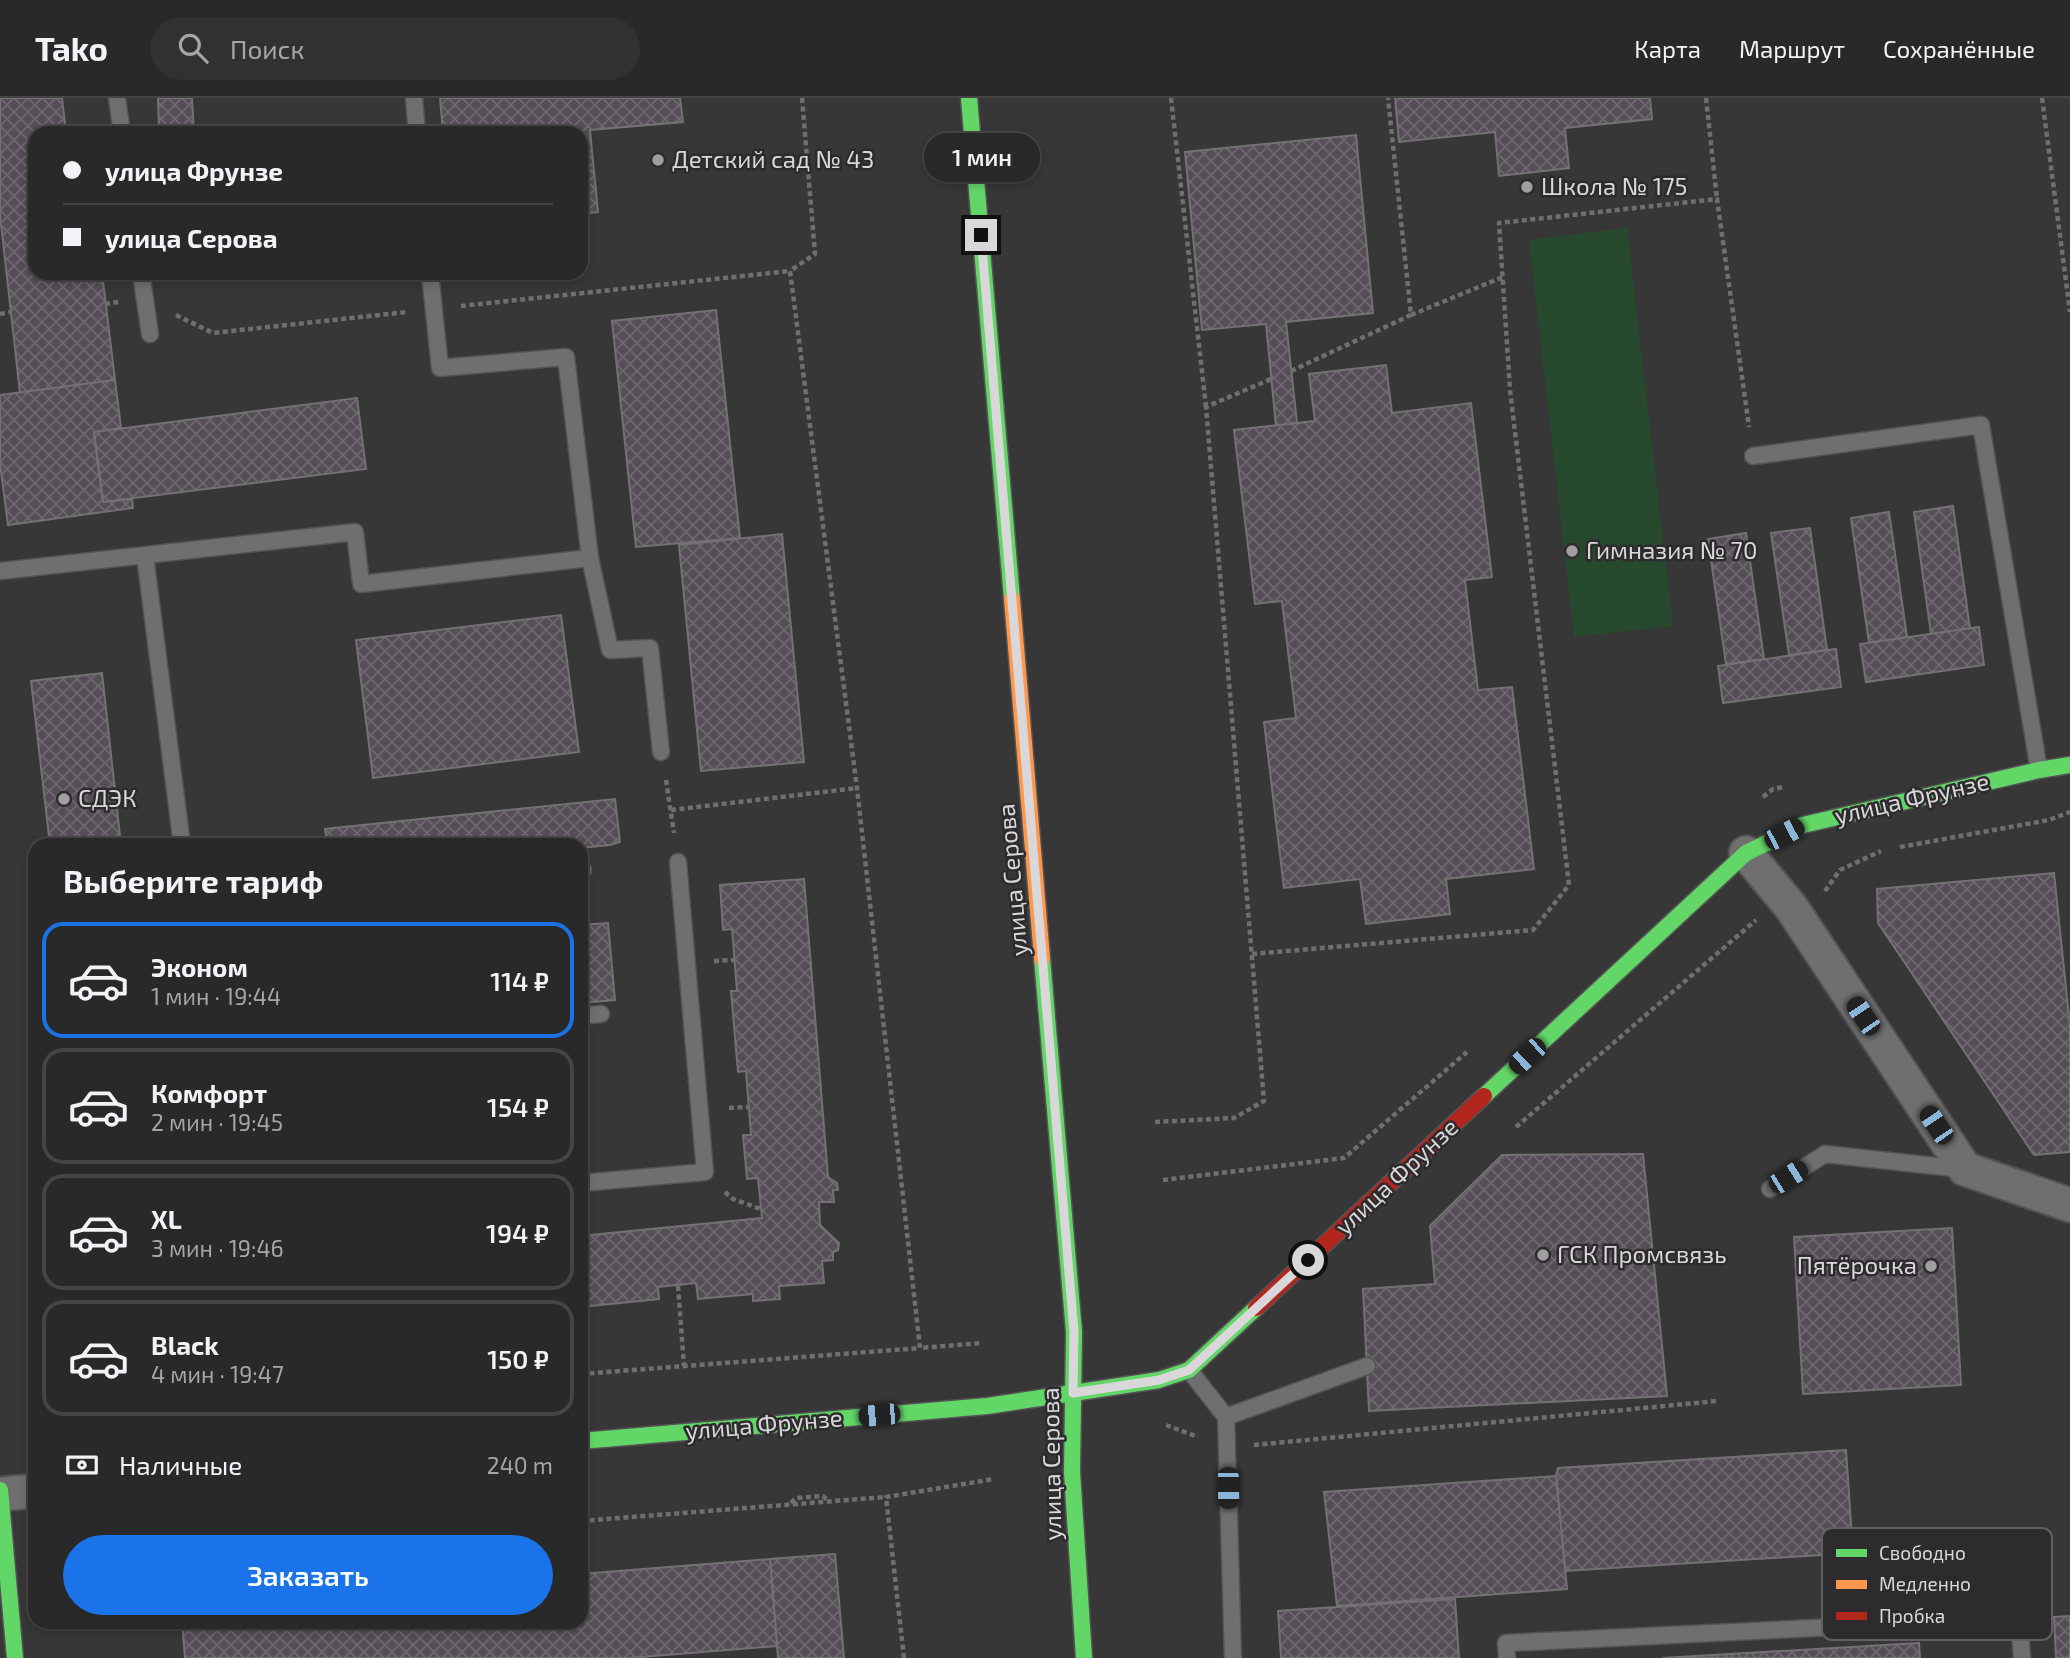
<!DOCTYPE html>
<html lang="ru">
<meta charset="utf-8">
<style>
body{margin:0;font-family:"Exo 2",sans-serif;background:#313131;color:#f1f3f6;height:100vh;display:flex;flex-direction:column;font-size:26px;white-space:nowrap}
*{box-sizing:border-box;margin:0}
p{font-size:23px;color:#a5a6a8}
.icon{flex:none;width:38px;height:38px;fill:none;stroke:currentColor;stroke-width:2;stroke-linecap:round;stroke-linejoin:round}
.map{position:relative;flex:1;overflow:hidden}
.panel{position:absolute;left:28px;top:740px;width:560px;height:791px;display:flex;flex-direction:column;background:#292929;border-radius:21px;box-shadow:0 4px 10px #0003,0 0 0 2px #454546}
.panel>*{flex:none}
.top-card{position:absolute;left:28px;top:28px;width:560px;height:154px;border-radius:21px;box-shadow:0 4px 10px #0003,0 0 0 2px #454546;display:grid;align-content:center;height:154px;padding:0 35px;background:#292929}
.end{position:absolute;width:32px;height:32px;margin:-16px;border:9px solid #d9d7d9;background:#111;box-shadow:0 0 0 4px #111}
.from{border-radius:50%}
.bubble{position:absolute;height:49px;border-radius:24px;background:#292929;box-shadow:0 4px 10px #0003,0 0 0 2px #454546;font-size:23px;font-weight:600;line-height:49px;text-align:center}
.car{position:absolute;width:21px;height:42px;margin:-21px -10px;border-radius:9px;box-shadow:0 0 5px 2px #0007;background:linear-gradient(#222 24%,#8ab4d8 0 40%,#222 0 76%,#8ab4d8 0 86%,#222 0)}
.top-card b{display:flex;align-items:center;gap:24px;height:66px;font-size:26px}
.top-card b+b{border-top:2px solid #454546}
.top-card i{width:18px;height:18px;background:#f1f3f6}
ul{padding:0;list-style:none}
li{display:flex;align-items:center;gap:21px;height:116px;margin:0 14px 10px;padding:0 21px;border:4px solid #454546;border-radius:21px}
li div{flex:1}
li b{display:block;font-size:26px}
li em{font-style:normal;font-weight:600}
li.current{border-color:#1a73e8}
li>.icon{width:63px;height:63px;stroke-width:1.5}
h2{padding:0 35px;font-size:32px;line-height:84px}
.pay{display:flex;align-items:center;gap:18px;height:77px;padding:0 35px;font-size:26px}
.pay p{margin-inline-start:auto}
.button{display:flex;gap:14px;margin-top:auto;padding:14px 35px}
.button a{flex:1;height:80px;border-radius:42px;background:#1a73e8;color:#fff;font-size:28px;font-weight:600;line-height:80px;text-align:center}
header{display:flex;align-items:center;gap:42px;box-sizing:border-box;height:98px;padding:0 35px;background:#292929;border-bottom:2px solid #454546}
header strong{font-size:33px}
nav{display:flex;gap:38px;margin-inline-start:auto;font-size:24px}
.search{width:490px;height:63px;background:#313131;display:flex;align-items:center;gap:18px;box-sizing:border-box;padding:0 24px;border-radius:38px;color:#a5a6a8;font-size:26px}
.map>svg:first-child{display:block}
.garden{fill:#274a2f}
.building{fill:url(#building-cross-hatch);stroke:#727272;stroke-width:2}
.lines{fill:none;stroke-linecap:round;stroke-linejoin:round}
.lane-casing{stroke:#535353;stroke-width:19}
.street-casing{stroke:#535353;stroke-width:37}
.fast-casing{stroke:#535353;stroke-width:19}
.slow-casing{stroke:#535353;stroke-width:19}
.jam-casing{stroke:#535353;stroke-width:19}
.path{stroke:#706f70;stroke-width:4.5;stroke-dasharray:5 3.5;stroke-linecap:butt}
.lane{stroke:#706f70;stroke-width:16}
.street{stroke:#706f70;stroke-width:33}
.fast{stroke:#63d668;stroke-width:16}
.slow{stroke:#ff974d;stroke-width:16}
.jam{stroke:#b3261e;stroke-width:16}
.route{stroke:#d9d7d9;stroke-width:9}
.poi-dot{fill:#a09fa0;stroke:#2e2b2e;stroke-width:2.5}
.labels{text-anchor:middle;stroke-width:5;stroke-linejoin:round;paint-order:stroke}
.poi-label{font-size:24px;fill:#d9d7d9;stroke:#2e2b2e;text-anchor:start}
.street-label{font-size:24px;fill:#d9d7d9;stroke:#2e2b2e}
.key{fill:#2e2b2e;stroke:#615f61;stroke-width:2}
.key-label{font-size:19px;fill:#d9d7d9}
</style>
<header>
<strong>Tako</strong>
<div class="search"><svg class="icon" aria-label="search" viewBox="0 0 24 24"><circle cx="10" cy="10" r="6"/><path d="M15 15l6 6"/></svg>Поиск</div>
<nav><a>Карта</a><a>Маршрут</a><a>Сохранённые</a></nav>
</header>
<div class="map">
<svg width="2070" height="1560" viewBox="0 0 2070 1560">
<defs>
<pattern id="building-cross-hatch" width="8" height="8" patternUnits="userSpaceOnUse" patternTransform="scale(1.75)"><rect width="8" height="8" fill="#554e56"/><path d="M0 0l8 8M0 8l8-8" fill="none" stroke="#6d676e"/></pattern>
</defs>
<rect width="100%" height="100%" fill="#373737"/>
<path class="garden" d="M1627 130 1673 528 1574 539 1529 142Z"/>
<g class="building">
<path d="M0 0H62L66 35H35V175H102L115 282 20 295 0 117Z"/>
<path d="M158 0H192L194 35H159Z"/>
<path d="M440 0H680L683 24 590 32 598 114 581 116V35H443Z"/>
<path d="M1395 0H1650L1652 21 1565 30 1569 70 1499 78 1495 34 1399 44Z"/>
<path d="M1356 37 1373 215 1286 224 1297 325 1276 328 1266 226 1202 232 1185 54Z"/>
<path d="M716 212 740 440 636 449 612 223Z"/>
<path d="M1386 267 1392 315 1471 305 1492 479 1465 482 1478 592 1512 589 1534 771 1446 781 1450 816 1366 826 1360 781 1284 790 1264 624 1296 620 1282 503 1255 506 1234 332 1315 323 1309 276Z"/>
<path d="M115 282 121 330 94 334 103 404 132 401 133 410 8 427 0 366V297Z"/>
<path d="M357 300 366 371 103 404 94 334Z"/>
<path d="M1953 408 1970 531 1931 536 1914 414Z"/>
<path d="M1889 414 1907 539 1869 545 1851 420Z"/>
<path d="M1810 430 1827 552 1789 557 1771 435Z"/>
<path d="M1746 435 1764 561 1726 566 1708 441Z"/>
<path d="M782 436 804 664 701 673 679 447Z"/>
<path d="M561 517 579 654 373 680 356 542Z"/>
<path d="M1979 529 1984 567 1866 584 1860 546Z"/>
<path d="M1836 551 1841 589 1723 605 1718 568Z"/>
<path d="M102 575 121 747H50L31 583Z"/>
<path d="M615 701 620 744 610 747 581 750V747H327L325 731Z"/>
<path d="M2054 775 2070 928V1054L2034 1057 1878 825 1877 791Z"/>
<path d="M804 781 828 1079 837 1085 838 1092H833L834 1104H819L820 1127 839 1145 838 1152 833 1154V1162L822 1163 824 1185 779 1188 780 1201 753 1203V1196L698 1201 696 1185 658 1189 659 1201 581 1209V1138L762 1120 758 1080 747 1081 743 1037H751L746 973 738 974 731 893H737L732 831 723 832 720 787Z"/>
<path d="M608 825 615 902 581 905V827Z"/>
<path d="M1643 1056 1667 1298 1369 1313 1363 1191 1435 1186 1430 1128 1502 1057Z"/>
<path d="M1952 1130 1961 1287 1803 1296 1794 1139Z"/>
<path d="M1846 1352 1853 1455 1565 1473 1556 1378 1558 1370Z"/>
<path d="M1556 1378 1567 1491 1337 1508 1324 1394Z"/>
<path d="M835 1456 844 1560H778L770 1461Z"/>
<path d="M770 1461 777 1548 629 1560H185L182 1524H581V1476Z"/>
<path d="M1455 1501 1459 1560H1281L1278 1513Z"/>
<path d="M2070 1518V1560H2056L2054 1519Z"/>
<path d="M1919 1545 1920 1560H1662Z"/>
</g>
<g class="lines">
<defs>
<g id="lane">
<path d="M117 0 122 35"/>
<path d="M414 0 417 35"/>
<path d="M141 175 150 236"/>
<path d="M1753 358 1981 327 2039 672"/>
<path d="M145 458 182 747"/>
<path d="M590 460 610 552 650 550 661 654"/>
<path d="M0 473 355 434 361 486 590 460 566 259 440 270 430 175"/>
<path d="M581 772H583"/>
<path d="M581 918 601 916"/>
<path d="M581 1085 705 1074 678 764"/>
<path d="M1770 1091 1825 1056 1963 1071"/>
<path d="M1189 1272 1226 1319 1233 1560"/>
<path d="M1226 1319 1367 1268"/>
<path d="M2019 1520 2022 1560"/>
<path d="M1507 1560 1506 1545 2019 1520 2014 1482"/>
</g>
<g id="street">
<path d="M1746 755 1791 809 1965 1071 2070 1107"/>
<path d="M0 1396 35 1393"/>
</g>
<g id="fast">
<path d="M969 0 1012 501"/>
<path d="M1042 860 1074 1234 1072 1374 1084 1560"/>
<path d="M1484 998 1746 755 1803 727 2039 672 2070 667"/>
<path d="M581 1343 987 1308 1159 1282 1189 1272 1256 1210"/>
<path d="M0 1392 15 1560"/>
</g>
<path id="slow" d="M1012 501 1042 860"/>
<path id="jam" d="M1256 1210 1484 998"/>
</defs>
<use href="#lane" class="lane-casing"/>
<use href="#street" class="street-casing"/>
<use href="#fast" class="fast-casing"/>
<use href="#slow" class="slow-casing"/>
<use href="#jam" class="jam-casing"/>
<g class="path">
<path d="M802 0 815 156 790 173 857 690 920 1250 982 1245"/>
<path d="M1171 0 1206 309"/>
<path d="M1706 0 1717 101"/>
<path d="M2042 0 2070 214"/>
<path d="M105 206 118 204"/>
<path d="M461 208 790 173"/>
<path d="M0 216 11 214"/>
<path d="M176 217 213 235 407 214"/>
<path d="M1411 217 1503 179"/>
<path d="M1291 273 1411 217 1388 0"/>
<path d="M666 682 674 735"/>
<path d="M1763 699 1773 691 1783 689"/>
<path d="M671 712 857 690"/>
<path d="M1900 749 2049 722 2070 714"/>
<path d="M1825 793 1840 772 1881 753"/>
<path d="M1252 856 1533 832 1569 787 1510 292 1499 125 1717 101 1749 329"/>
<path d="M714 863 734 862"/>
<path d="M729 1010 749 1009"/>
<path d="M1155 1024 1234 1020 1264 1003 1206 309 1271 281"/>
<path d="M1516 1029 1756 822"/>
<path d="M1163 1082 1344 1060 1467 954"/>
<path d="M725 1094 733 1101 761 1111"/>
<path d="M678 1188 684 1268"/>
<path d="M581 1276 920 1250"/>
<path d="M1166 1327 1198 1339"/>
<path d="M1254 1347 1717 1303"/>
<path d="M791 1405 796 1400 823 1398 828 1403"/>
<path d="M581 1423 886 1399"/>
<path d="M904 1560 886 1399 994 1381"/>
</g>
<use href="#lane" class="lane"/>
<use href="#street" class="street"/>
<use href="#fast" class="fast"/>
<use href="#slow" class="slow"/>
<use href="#jam" class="jam"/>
</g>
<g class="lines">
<path class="route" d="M981 137 1074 1234 1073 1295 1159 1282 1189 1272 1308 1162"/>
</g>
<g class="poi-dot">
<circle cx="658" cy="62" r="7"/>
<circle cx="1527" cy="89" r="7"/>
<circle cx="1572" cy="453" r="7"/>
<circle cx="64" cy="701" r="7"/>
<circle cx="1543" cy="1157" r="7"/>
<circle cx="1931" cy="1168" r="7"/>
</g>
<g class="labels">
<g class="poi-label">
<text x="672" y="70">Детский сад № 43</text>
<text x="1541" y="97">Школа № 175</text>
<text x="1586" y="461">Гимназия № 70</text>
<text x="78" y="709">СДЭК</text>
<text x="1557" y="1165">ГСК Промсвязь</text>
<text x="1917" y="1176" text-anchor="end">Пятёрочка</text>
</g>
<g class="street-label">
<text transform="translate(1912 701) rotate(-13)" y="8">улица Фрунзе</text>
<text transform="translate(1013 782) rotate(-95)" y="8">улица Серова</text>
<text transform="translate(1397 1079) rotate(-43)" y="8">улица Фрунзе</text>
<text transform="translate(764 1327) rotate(-5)" y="8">улица Фрунзе</text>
<text transform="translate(1052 1366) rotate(-91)" y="8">улица Серова</text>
</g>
</g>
<rect x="1822" y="1430" width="230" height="112" rx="10" class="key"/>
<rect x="1836" y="1451" width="31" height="8" fill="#63d668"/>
<rect x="1836" y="1482" width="31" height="9" fill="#ff974d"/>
<rect x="1836" y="1514" width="31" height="8" fill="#b3261e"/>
<g class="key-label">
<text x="1879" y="1462">Свободно</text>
<text x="1879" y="1493">Медленно</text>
<text x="1879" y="1525">Пробка</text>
</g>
</svg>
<i class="end from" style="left:1308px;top:1162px"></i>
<i class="end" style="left:981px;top:137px"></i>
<div class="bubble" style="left:924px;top:35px;width:116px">1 мин</div>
<i class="car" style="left:1784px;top:736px;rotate:63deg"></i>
<i class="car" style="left:1863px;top:918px;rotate:326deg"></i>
<i class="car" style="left:1527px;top:958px;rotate:227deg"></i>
<i class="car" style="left:1936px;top:1027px;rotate:326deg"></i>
<i class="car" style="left:1788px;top:1079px;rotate:58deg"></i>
<i class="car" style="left:879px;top:1317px;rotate:265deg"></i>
<i class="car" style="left:1228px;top:1390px;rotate:179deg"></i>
<div class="top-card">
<b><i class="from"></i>улица Фрунзе</b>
<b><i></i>улица Серова</b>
</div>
<section class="panel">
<h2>Выберите тариф</h2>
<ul>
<li class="current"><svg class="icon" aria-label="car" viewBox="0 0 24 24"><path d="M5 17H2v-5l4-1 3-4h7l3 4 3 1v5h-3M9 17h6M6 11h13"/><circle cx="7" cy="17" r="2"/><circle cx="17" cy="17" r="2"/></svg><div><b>Эконом</b><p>1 мин · 19:44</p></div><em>114 ₽</em></li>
<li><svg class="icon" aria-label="car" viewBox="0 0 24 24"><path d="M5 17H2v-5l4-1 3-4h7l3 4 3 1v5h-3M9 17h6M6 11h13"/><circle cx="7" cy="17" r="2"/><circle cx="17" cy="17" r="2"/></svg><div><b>Комфорт</b><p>2 мин · 19:45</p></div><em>154 ₽</em></li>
<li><svg class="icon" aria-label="car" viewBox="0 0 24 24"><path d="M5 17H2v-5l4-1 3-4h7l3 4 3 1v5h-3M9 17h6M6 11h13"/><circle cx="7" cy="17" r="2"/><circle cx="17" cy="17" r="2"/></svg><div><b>XL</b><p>3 мин · 19:46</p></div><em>194 ₽</em></li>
<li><svg class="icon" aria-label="car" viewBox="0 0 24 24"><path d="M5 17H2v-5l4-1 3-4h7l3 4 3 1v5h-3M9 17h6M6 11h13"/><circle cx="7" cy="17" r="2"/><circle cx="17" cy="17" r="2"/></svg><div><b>Black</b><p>4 мин · 19:47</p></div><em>150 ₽</em></li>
</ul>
<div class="pay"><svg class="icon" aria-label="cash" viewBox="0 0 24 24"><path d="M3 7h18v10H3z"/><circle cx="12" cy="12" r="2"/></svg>Наличные<p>240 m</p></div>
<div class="button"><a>Заказать</a></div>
</section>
</div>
